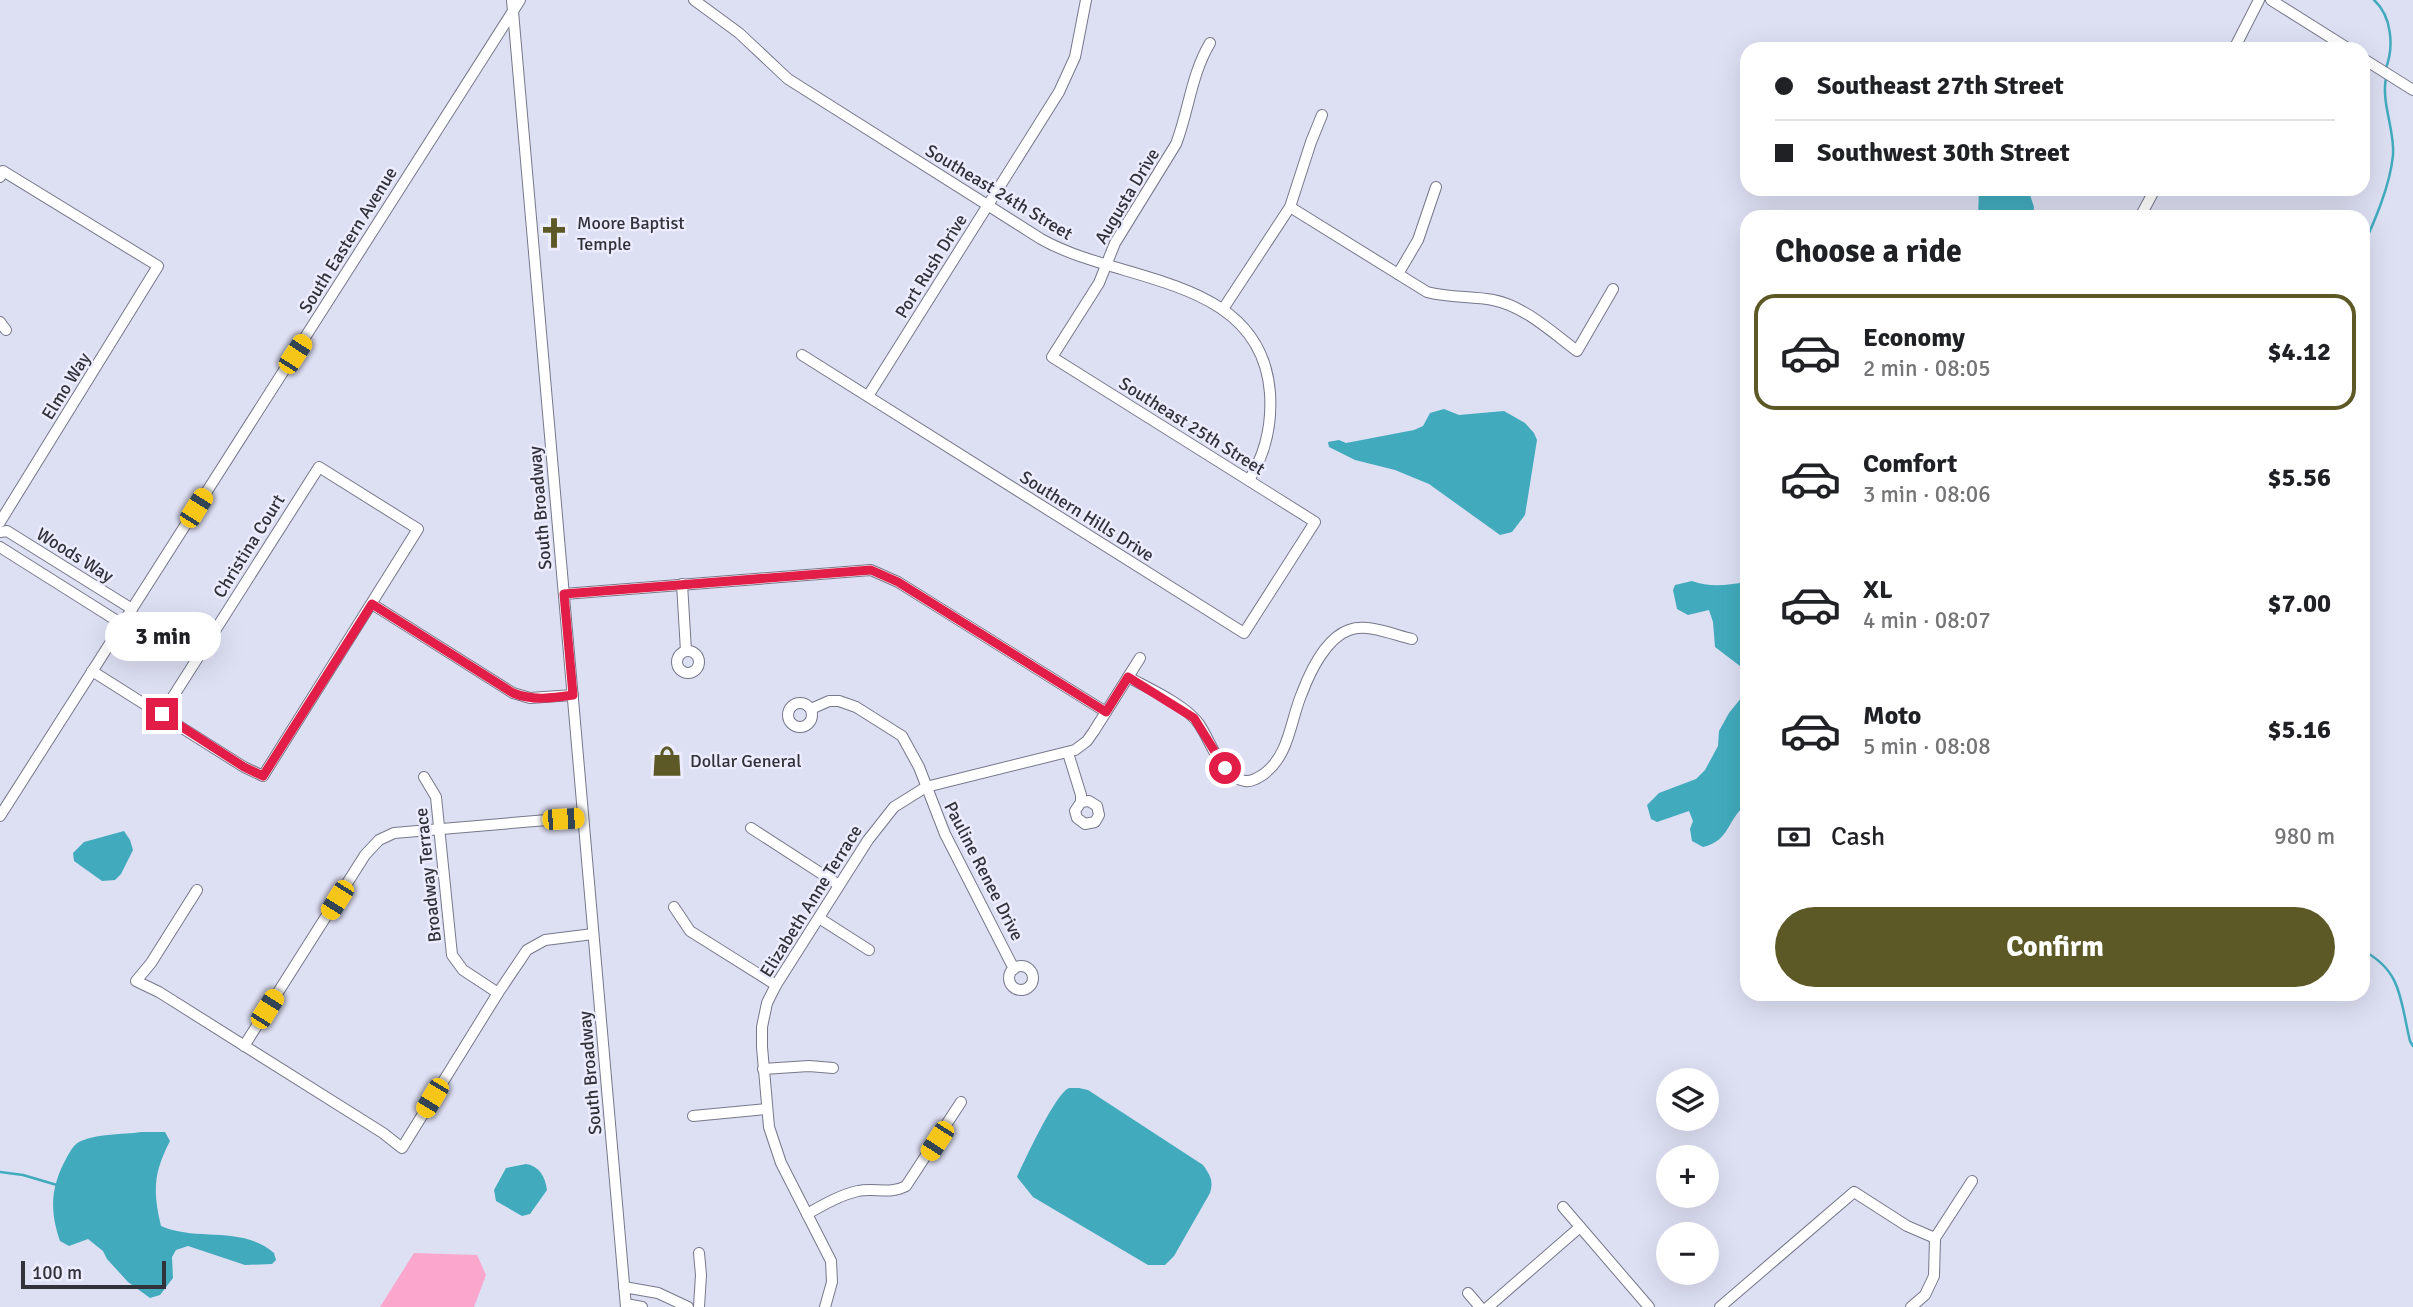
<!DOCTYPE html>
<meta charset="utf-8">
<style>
body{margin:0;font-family:Signika,sans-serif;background:#f2f2f2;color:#202124;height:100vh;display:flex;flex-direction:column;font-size:26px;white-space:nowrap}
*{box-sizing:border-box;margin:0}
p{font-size:23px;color:#757577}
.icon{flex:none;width:38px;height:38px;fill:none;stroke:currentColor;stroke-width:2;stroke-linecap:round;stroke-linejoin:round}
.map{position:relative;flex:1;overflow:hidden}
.panel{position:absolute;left:1740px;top:210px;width:630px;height:791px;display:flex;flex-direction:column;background:#fff;border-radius:21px;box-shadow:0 7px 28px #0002}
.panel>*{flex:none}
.guide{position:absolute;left:1740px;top:42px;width:630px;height:154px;border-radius:21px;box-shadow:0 7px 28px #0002;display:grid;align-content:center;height:154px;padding:0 35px;background:#fff}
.fabs{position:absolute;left:1656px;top:1068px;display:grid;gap:14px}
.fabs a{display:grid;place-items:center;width:63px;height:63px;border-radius:50%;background:#fff;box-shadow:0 7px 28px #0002;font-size:35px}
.scale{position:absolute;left:21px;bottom:18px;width:145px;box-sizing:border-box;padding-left:7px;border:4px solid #303139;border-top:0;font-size:19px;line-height:24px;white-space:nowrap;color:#303139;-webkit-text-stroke:5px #ebecfd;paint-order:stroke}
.end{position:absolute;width:32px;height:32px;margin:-16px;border:9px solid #e11d48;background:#fff;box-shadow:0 0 0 4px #fff}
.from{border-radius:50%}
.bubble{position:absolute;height:49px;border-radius:24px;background:#fff;box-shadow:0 7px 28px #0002;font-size:23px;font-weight:700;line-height:49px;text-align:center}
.car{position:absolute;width:21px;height:42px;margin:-21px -10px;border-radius:9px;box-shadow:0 0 5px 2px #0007;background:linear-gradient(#f5c518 24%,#345 0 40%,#f5c518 0 76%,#345 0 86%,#f5c518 0)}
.guide b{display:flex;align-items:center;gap:24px;height:66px;font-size:26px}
.guide b+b{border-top:2px solid #e0e0e0}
.guide i{width:18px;height:18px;background:#202124}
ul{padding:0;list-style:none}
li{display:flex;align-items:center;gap:21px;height:116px;margin:0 14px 10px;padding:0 21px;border:4px solid transparent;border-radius:21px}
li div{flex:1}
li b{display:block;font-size:26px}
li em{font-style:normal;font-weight:700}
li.current{border-color:#5c5926}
li>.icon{width:63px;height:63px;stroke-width:1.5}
h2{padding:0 35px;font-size:32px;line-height:84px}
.pay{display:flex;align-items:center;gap:18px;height:77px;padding:0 35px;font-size:26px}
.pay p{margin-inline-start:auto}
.cta{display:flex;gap:14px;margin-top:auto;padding:14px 35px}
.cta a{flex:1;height:80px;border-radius:42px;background:#5c5926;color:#fff;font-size:28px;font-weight:700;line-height:80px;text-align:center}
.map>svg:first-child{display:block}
.green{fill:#fba7cd}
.water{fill:#41abbd}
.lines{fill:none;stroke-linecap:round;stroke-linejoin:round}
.stream{stroke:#41abbd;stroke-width:2.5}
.minor-casing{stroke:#76788a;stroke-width:12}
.minor{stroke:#fff;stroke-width:10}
.route{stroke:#e11d48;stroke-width:9}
.labels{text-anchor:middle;stroke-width:5;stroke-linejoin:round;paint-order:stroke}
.street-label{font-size:18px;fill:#303139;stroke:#ebecfd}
.poi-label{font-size:18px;fill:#303139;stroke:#ebecfd;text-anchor:start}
</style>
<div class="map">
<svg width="2413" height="1307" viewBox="0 0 2413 1307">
<rect width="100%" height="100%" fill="#dddff3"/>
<path class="green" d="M414 1253 477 1255 486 1275 474 1307H380Z"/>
<g class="water">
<path d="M1979 189H2028L2034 207 2033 217H1978Z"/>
<path d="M1444 409 1459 415 1504 411 1525 423 1534 433 1537 440 1525 515 1512 532 1500 535 1429 484 1395 470 1355 460 1329 447 1328 442 1339 440 1346 443 1414 430 1423 426 1430 413Z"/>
<path d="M1692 581C1711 588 1727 585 1746 582V665L1740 666 1715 647 1713 622 1709 610 1688 615 1677 609 1673 590 1675 585Z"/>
<path d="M1746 692V805C1727 819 1730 841 1703 847L1692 841 1690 829 1693 821 1689 811 1657 822 1651 819 1647 805 1659 793 1696 779 1705 770 1718 746 1719 731 1729 713Z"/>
<path d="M124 831 130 840 133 850 121 874 115 880 102 881 74 861 73 853 84 842Z"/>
<path d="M1069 1088H1079L1088 1090 1203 1165C1210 1175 1214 1181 1210 1193L1174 1256 1165 1265H1148L1033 1197 1017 1177C1025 1160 1055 1094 1069 1088Z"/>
<path d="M141 1132H165L170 1141C153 1174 153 1191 161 1226 197 1242 242 1225 274 1253L276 1260 272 1264 245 1265 188 1246 176 1250 172 1257 173 1278 160 1295 150 1298 128 1282 107 1259 103 1251 88 1239 69 1246 60 1241C49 1209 51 1186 67 1157 71 1150 74 1144 81 1141 99 1133 122 1135 141 1132Z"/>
<path d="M526 1164C539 1166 545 1176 547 1190L530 1214 522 1216 496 1201 494 1190 506 1168Z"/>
</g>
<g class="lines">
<g class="stream">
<path d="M2374 0C2392 16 2394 47 2386 68"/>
<path d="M2362 249C2375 220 2390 186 2393 155 2395 130 2381 103 2386 78"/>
<path d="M2362 950C2403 971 2400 1001 2410 1041L2413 1046"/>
<path d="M0 1172 23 1175 57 1185"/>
</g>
<defs>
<g id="minor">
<path d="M512 0 626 1307"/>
<path d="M694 0 739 33 788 79 1041 239C1120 284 1261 275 1270 393 1272 424 1266 453 1249 480"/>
<path d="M2271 0 2349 49"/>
<path d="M2234 49 2259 0"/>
<path d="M2362 58 2413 90"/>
<path d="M0 177 3 171 158 266 0 522"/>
<path d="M1290 207 1427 292C1449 298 1471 296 1493 300 1524 306 1552 332 1577 351L1613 289"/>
<path d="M2140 217 2155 189"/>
<path d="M1398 274 1418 240 1436 187"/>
<path d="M1223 309 1290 207 1311 142 1322 115"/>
<path d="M0 322 6 330"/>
<path d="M802 355 1244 633 1315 522 1052 357 1099 283 1115 243 1176 144C1189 110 1191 75 1210 43"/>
<path d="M868 396 1059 92 1075 57 1086 0"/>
<path d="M0 532 7 531 132 609"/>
<path d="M0 547 122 624"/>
<path d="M682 584 686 651"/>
<path d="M564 594 871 570 898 582 1106 712"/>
<path d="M372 604 513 693 530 698 573 695"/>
<circle cx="688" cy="662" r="11"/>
<path d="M92 671 244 767 263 776 418 529 319 467 162 714"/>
<path d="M1128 677C1148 688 1186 705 1199 724 1211 741 1221 778 1245 781 1252 782 1258 778 1264 774 1290 754 1290 721 1302 693 1310 672 1326 638 1349 630 1368 623 1394 635 1412 639"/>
<circle cx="800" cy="715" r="12"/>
<path d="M811 709 829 701H839L856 707 902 736 919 767 945 834 1014 969"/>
<path d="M1068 753 1081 795V802L1075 811 1077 818 1085 824 1095 822 1099 815 1097 806 1089 801 1081 802"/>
<path d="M424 777 436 797 452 955 463 970 498 993"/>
<path d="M0 816 520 0"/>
<path d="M751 828 839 885"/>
<path d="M197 890 151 963 136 981 159 992 383 1133 402 1148 498 993 527 950 545 940 593 934"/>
<path d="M674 907 690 931 776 985"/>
<path d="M819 918 869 950"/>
<circle cx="1021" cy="978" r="12"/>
<path d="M244 1046 365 855 379 840 394 833 583 817"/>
<path d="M763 1069 809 1066 833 1068"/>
<path d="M693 1116 767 1109"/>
<path d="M1563 1207 1649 1307"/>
<path d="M807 1214C823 1205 840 1195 858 1191 874 1187 890 1195 906 1186L961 1102"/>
<path d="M699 1253 701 1275 699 1307"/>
<path d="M624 1287 658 1293 688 1307"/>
<path d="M1468 1293 1480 1307"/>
<path d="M626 1304 642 1307"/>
<path d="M825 1307 832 1282 831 1261 781 1163 769 1127 762 1047V1027L767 1003 776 985 868 840 894 807 926 787 1075 750 1087 741 1094 731 1140 658"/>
<path d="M1488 1307 1580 1227"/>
<path d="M1720 1307 1854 1192 1907 1226 1935 1238"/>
<path d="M1911 1307 1925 1295 1934 1276 1935 1238 1972 1181"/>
</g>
</defs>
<use href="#minor" class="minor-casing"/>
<use href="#minor" class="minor"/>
</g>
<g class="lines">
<path class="route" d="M162 714 244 767 263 776 372 604 513 693C532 701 553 698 573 695L564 594 871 570 898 582 1106 712 1128 677 1194 718 1225 768"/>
</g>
<defs>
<symbol id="church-bare" viewBox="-9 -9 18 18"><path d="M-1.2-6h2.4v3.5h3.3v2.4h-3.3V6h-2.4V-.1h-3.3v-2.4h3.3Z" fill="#5c5926" stroke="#ebecfd" stroke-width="2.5" paint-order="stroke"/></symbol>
<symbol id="shop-bare" viewBox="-9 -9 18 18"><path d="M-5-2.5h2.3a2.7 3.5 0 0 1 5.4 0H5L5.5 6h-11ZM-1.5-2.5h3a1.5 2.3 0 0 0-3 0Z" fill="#5c5926" stroke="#ebecfd" stroke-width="2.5" paint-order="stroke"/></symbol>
</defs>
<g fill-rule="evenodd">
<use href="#church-bare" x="532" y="211" width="44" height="44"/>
<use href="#shop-bare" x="645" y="739" width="44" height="44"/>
</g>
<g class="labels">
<g class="street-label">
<text transform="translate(999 192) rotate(31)" y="6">Southeast 24th Street</text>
<text transform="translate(1127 196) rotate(-59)" y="6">Augusta Drive</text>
<text transform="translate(348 240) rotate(-58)" y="6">South Eastern Avenue</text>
<text transform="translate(931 266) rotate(-58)" y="6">Port Rush Drive</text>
<text transform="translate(66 386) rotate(-58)" y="6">Elmo Way</text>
<text transform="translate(1192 426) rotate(32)" y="6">Southeast 25th Street</text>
<text transform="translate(540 508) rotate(-95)" y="6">South Broadway</text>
<text transform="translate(1087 516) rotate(32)" y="6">Southern Hills Drive</text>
<text transform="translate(249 546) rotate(-58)" y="6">Christina Court</text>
<text transform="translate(75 555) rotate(32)" y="6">Woods Way</text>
<text transform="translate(984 871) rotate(63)" y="6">Pauline Renee Drive</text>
<text transform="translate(428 875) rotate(-96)" y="6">Broadway Terrace</text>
<text transform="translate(811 901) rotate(-58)" y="6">Elizabeth Anne Terrace</text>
<text transform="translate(590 1073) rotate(-95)" y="6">South Broadway</text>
</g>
<g class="poi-label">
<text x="577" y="229">Moore Baptist<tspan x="577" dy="21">Temple</tspan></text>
<text x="690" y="767">Dollar General</text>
</g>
</g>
</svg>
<div class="fabs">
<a><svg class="icon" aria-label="layers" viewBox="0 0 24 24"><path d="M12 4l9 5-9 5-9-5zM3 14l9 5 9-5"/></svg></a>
<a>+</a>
<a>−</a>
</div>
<div class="scale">100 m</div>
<i class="end from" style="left:1225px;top:768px"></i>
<i class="end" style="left:162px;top:714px"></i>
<div class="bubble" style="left:105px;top:612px;width:116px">3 min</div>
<i class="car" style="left:295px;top:354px;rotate:33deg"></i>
<i class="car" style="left:196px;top:508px;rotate:32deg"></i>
<i class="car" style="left:563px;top:819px;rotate:87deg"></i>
<i class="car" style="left:337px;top:900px;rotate:212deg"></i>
<i class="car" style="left:267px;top:1009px;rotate:32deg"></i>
<i class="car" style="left:432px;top:1098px;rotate:211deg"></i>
<i class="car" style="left:937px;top:1141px;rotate:213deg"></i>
<div class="guide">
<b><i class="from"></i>Southeast 27th Street</b>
<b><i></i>Southwest 30th Street</b>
</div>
<section class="panel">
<h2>Choose a ride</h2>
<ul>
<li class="current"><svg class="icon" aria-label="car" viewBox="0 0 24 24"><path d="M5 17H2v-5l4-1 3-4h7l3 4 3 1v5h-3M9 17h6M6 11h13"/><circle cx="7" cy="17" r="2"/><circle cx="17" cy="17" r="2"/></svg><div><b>Economy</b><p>2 min · 08:05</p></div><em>$4.12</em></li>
<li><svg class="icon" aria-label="car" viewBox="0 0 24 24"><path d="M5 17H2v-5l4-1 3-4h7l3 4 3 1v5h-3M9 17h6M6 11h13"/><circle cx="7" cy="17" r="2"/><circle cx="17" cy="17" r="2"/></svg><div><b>Comfort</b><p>3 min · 08:06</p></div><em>$5.56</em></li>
<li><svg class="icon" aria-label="car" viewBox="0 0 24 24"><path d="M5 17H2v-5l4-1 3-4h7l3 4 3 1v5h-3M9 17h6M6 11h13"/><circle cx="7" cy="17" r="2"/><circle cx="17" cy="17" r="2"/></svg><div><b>XL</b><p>4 min · 08:07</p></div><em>$7.00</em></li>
<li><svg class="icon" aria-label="car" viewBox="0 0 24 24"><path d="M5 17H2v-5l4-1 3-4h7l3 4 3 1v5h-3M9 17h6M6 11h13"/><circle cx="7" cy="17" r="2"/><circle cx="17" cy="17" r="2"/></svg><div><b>Moto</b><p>5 min · 08:08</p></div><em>$5.16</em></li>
</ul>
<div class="pay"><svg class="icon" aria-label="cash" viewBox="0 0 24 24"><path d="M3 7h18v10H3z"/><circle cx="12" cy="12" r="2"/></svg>Cash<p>980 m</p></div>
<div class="cta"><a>Confirm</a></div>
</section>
</div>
